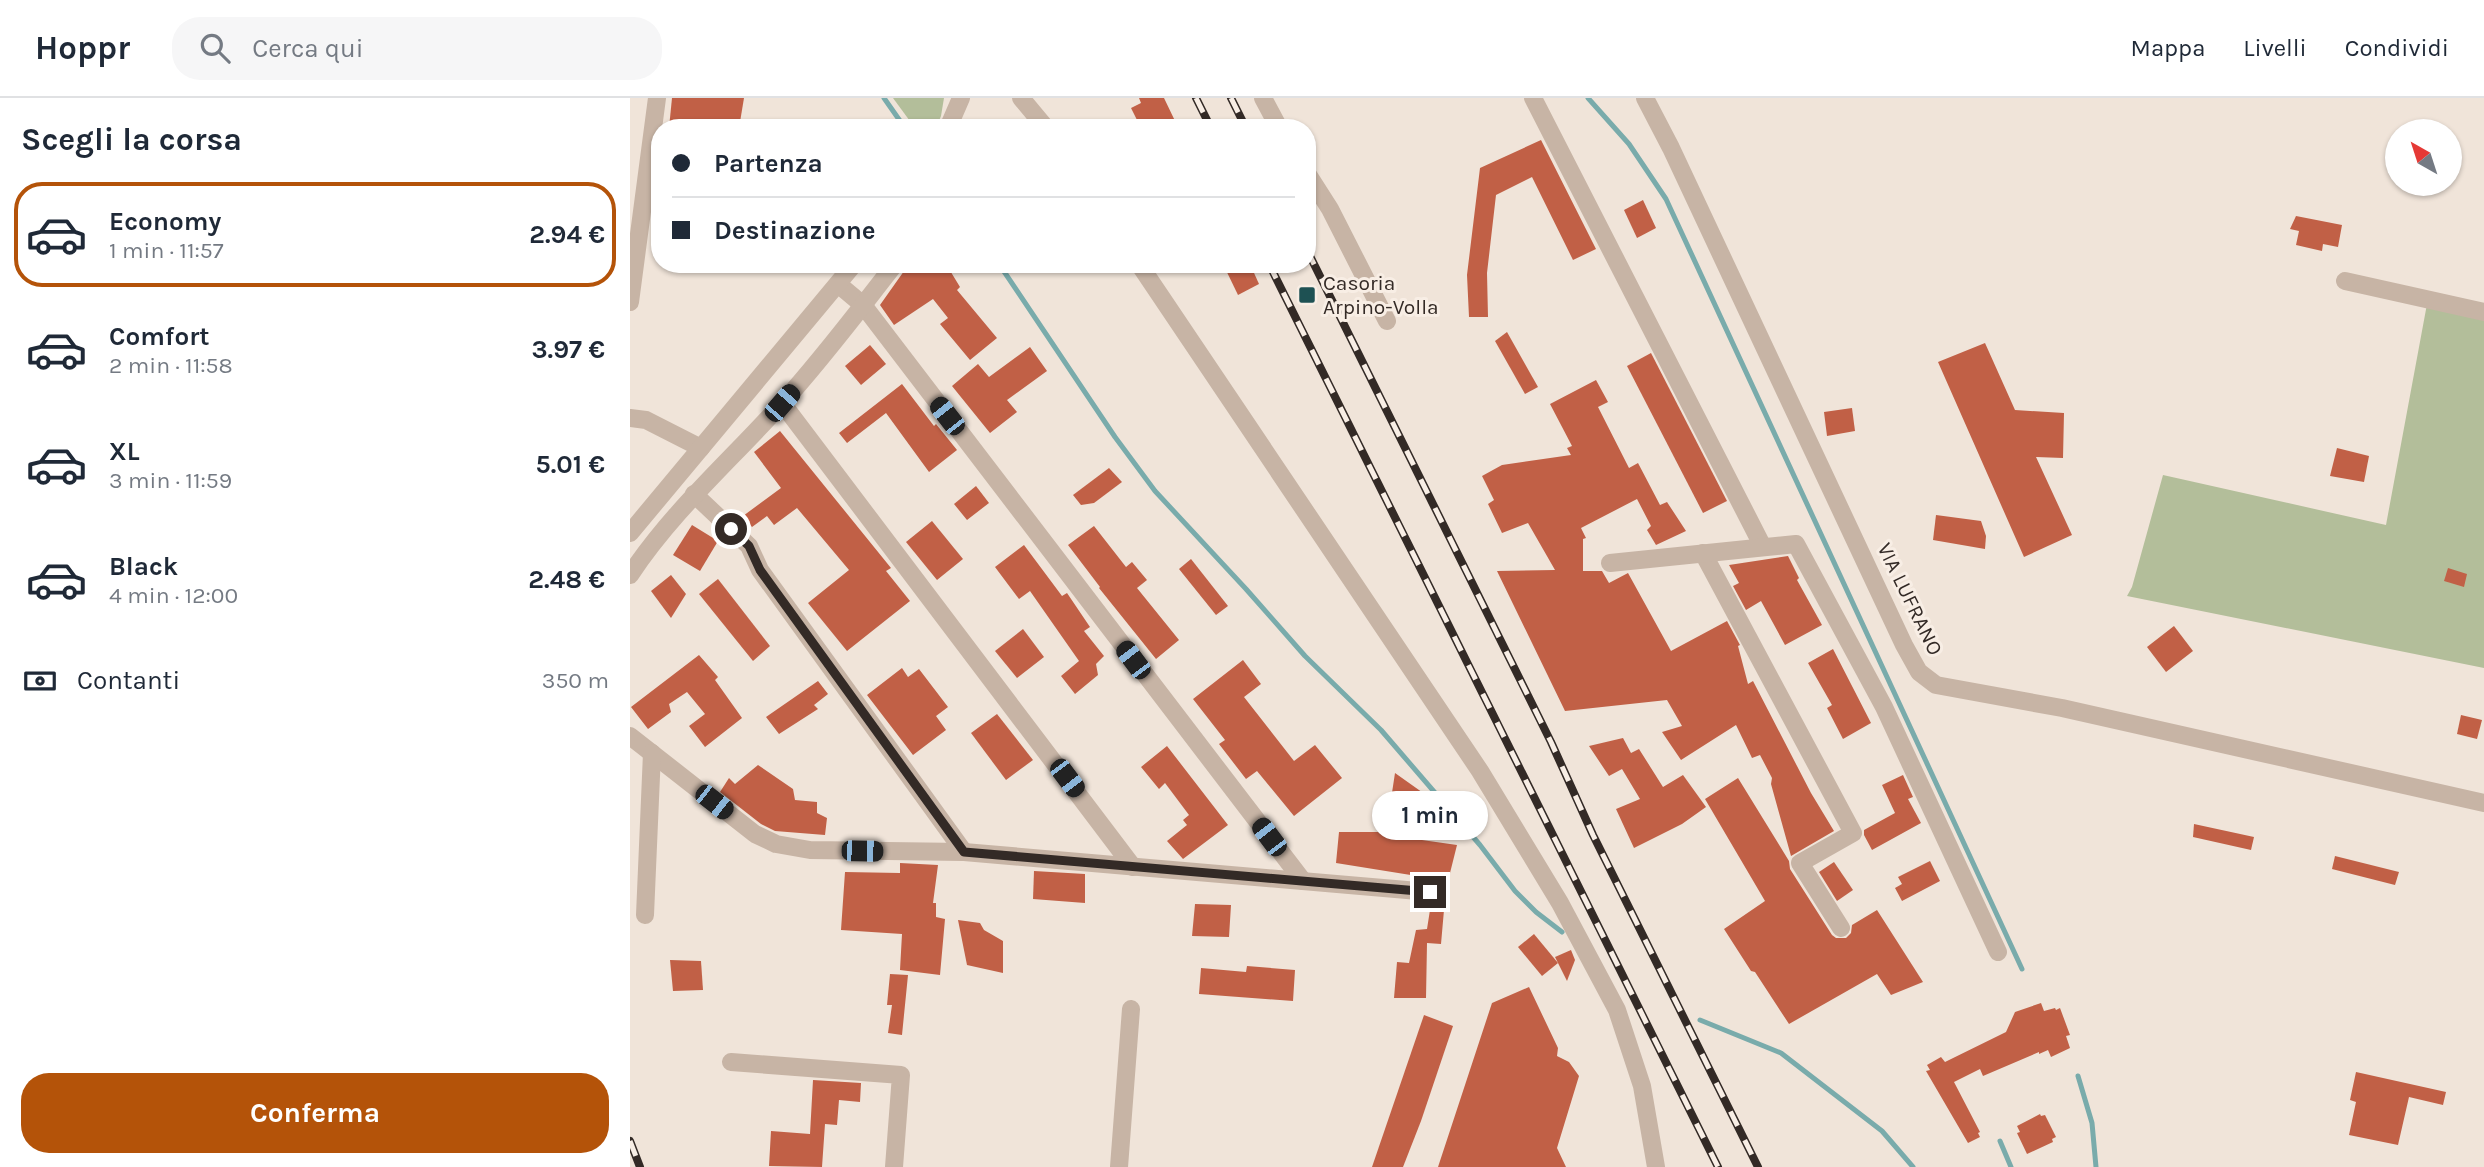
<!DOCTYPE html>
<html lang="it">
<meta charset="utf-8">
<style>
body{margin:0;font-family:Karla,sans-serif;background:#f6f6f7;color:#1f2937;height:100vh;display:flex;flex-direction:column;font-size:26px;white-space:nowrap}
*{box-sizing:border-box;margin:0}
p{font-size:23px;color:#747a83}
.icon{flex:none;width:38px;height:38px;fill:none;stroke:currentColor;stroke-width:2;stroke-linecap:round;stroke-linejoin:round}
.map{position:relative;flex:1;overflow:hidden}
.panel{display:flex;flex-direction:column;background:#fff;width:630px}
.panel>*{flex:none}
.banner{position:absolute;left:21px;top:21px;width:665px;height:154px;border-radius:28px;box-shadow:0 2px 5px #0004;display:grid;align-content:center;height:154px;padding:0 21px;background:#fff}
.needle{width:46px;rotate:321deg}
.fabs{position:absolute;left:1755px;top:21px;display:grid;gap:14px}
.fabs a{display:grid;place-items:center;width:77px;height:77px;border-radius:50%;background:#fff;box-shadow:0 2px 5px #0004;font-size:35px}
.end{position:absolute;width:32px;height:32px;margin:-16px;border:9px solid #332a26;background:#fff;box-shadow:0 0 0 4px #fff}
.from{border-radius:50%}
.bubble{position:absolute;height:49px;border-radius:24px;background:#fff;box-shadow:0 2px 5px #0004;font-size:23px;font-weight:700;line-height:49px;text-align:center}
.car{position:absolute;width:21px;height:42px;margin:-21px -10px;border-radius:9px;box-shadow:0 0 5px 2px #0007;background:linear-gradient(#222 24%,#8ab4d8 0 40%,#222 0 76%,#8ab4d8 0 86%,#222 0)}
.banner b{display:flex;align-items:center;gap:24px;height:66px;font-size:26px}
.banner b+b{border-top:2px solid #e0e1e3}
.banner i{width:18px;height:18px;background:#1f2937}
ul{padding:0;list-style:none}
li{display:flex;align-items:center;gap:21px;height:105px;margin:0 14px 10px;padding:0 7px;border:4px solid transparent;border-radius:28px}
li div{flex:1}
li b{display:block;font-size:26px}
li em{font-style:normal;font-weight:700}
li.active{border-color:#b45309}
li>.icon{width:63px;height:63px;stroke-width:1.5}
h2{padding:0 21px;font-size:32px;line-height:84px}
.pay{display:flex;align-items:center;gap:18px;height:77px;padding:0 21px;font-size:26px}
.pay p{margin-inline-start:auto}
.action{display:flex;gap:14px;margin-top:auto;padding:14px 21px}
.action a{flex:1;height:80px;border-radius:28px;background:#b45309;color:#fff;font-size:28px;font-weight:700;line-height:80px;text-align:center}
header{display:flex;align-items:center;gap:42px;box-sizing:border-box;height:98px;padding:0 35px;background:#fff;border-bottom:2px solid #e0e1e3}
header strong{font-size:33px}
nav{display:flex;gap:38px;margin-inline-start:auto;font-size:24px}
.search{width:490px;height:63px;background:#f6f6f7;display:flex;align-items:center;gap:18px;box-sizing:border-box;padding:0 24px;border-radius:28px;color:#747a83;font-size:26px}
main{display:flex;flex:1;min-height:0}
.map>svg:first-child{display:block}
.green{fill:#b3be9a}
.lines{fill:none;stroke-linecap:round;stroke-linejoin:round}
.stream{stroke:#79abab;stroke-width:5}
.building{fill:#c16046}
.minor{stroke:#c7b4a5;stroke-width:18}
.rail-casing{stroke:#332a26;stroke-width:8}
.rail{stroke:#f8eee5;stroke-width:5;stroke-dasharray:16;stroke-linecap:butt}
.route{stroke:#332a26;stroke-width:9}
.poi-dot{fill:#1e5153;stroke:#f8eee5;stroke-width:2.5}
.labels{text-anchor:middle;stroke-width:6;stroke-linejoin:round;paint-order:stroke}
.poi-label{font-size:21px;fill:#332a26;stroke:#f8eee5;text-anchor:start}
.street-label{font-size:21px;fill:#332a26;stroke:#f8eee5}
</style>
<header>
<strong>Hoppr</strong>
<div class="search"><svg class="icon" aria-label="search" viewBox="0 0 24 24"><circle cx="10" cy="10" r="6"/><path d="M15 15l6 6"/></svg>Cerca qui</div>
<nav><a>Mappa</a><a>Livelli</a><a>Condividi</a></nav>
</header>
<main>
<section class="panel">
<h2>Scegli la corsa</h2>
<ul>
<li class="active"><svg class="icon" aria-label="car" viewBox="0 0 24 24"><path d="M5 17H2v-5l4-1 3-4h7l3 4 3 1v5h-3M9 17h6M6 11h13"/><circle cx="7" cy="17" r="2"/><circle cx="17" cy="17" r="2"/></svg><div><b>Economy</b><p>1 min · 11:57</p></div><em>2.94 €</em></li>
<li><svg class="icon" aria-label="car" viewBox="0 0 24 24"><path d="M5 17H2v-5l4-1 3-4h7l3 4 3 1v5h-3M9 17h6M6 11h13"/><circle cx="7" cy="17" r="2"/><circle cx="17" cy="17" r="2"/></svg><div><b>Comfort</b><p>2 min · 11:58</p></div><em>3.97 €</em></li>
<li><svg class="icon" aria-label="car" viewBox="0 0 24 24"><path d="M5 17H2v-5l4-1 3-4h7l3 4 3 1v5h-3M9 17h6M6 11h13"/><circle cx="7" cy="17" r="2"/><circle cx="17" cy="17" r="2"/></svg><div><b>XL</b><p>3 min · 11:59</p></div><em>5.01 €</em></li>
<li><svg class="icon" aria-label="car" viewBox="0 0 24 24"><path d="M5 17H2v-5l4-1 3-4h7l3 4 3 1v5h-3M9 17h6M6 11h13"/><circle cx="7" cy="17" r="2"/><circle cx="17" cy="17" r="2"/></svg><div><b>Black</b><p>4 min · 12:00</p></div><em>2.48 €</em></li>
</ul>
<div class="pay"><svg class="icon" aria-label="cash" viewBox="0 0 24 24"><path d="M3 7h18v10H3z"/><circle cx="12" cy="12" r="2"/></svg>Contanti<p>350 m</p></div>
<div class="action"><a>Conferma</a></div>
</section>
<div class="map">
<svg width="1854" height="1069" viewBox="0 0 1854 1069">
<rect width="100%" height="100%" fill="#f0e4d9"/>
<g class="green">
<path d="M263 0H314L311 18 306 30H285Z"/>
<path d="M1797 206 1854 219V570L1497 498 1502 489 1533 377 1756 427Z"/>
</g>
<g class="lines">
<g class="stream">
<path d="M254 0 275 30"/>
<path d="M958 0 999 46 1036 101 1392 871"/>
<path d="M369 166 485 339 525 393 616 491 675 558 751 632 850 747 885 793 906 814 932 834"/>
<path d="M1070 922 1151 955 1252 1033 1283 1069"/>
<path d="M1448 978 1462 1025 1466 1069"/>
<path d="M1370 1043 1381 1069"/>
</g>
</g>
<g class="building">
<path d="M42 0H114L109 30H39Z"/>
<path d="M509 0H534L546 25 537 30H511L501 10 511 5Z"/>
<path d="M911 42 966 151 943 162 902 79 866 97 857 175 858 219H839L837 177 850 70Z"/>
<path d="M1013 102 1026 130 1007 140 994 112Z"/>
<path d="M1666 118 1712 127 1708 149 1693 146 1692 153 1666 147 1669 133 1660 131Z"/>
<path d="M279 166H316L330 189 327 192 367 240 340 262 310 226 318 220 303 201 264 227 250 207Z"/>
<path d="M593 166H620L629 186 608 197Z"/>
<path d="M877 234 908 289 895 296 865 243Z"/>
<path d="M1355 245 1385 312 1434 315 1433 360 1406 359 1442 437 1394 459 1308 264Z"/>
<path d="M240 247 256 266 231 287 215 268Z"/>
<path d="M400 249 417 273 377 302 387 314 360 335 322 288 348 266 359 279Z"/>
<path d="M1021 255 1097 403 1073 415 997 268Z"/>
<path d="M966 282 978 304 968 309 999 370 1008 365 1030 407 1037 404 1056 433 1026 447 1017 432 1021 428 1007 401 951 430 956 440 953 441V473H972L979 485 998 475 1041 553 1097 523 1110 547 1108 548 1118 586 1123 583 1181 695 1204 733 1161 758 1141 686 1142 680 1130 657 1122 660 1106 627 1051 662 1032 634 1052 628 1037 602 935 613 867 473 925 472 898 425 872 435 858 406 864 402 852 378 872 367 941 357 937 350 942 348 920 306Z"/>
<path d="M272 286 304 328 306 326 327 352 299 374 256 315 217 345 209 335Z"/>
<path d="M1222 310 1225 333 1197 338 1194 314Z"/>
<path d="M150 333 261 470 256 473 280 503 217 553 178 505 219 472 167 410 144 427 137 418 122 429 113 418 151 390 124 354Z"/>
<path d="M1707 350 1739 358 1734 384 1700 378Z"/>
<path d="M479 370 492 384 464 405 451 407 443 397Z"/>
<path d="M346 388 359 405 337 422 324 406Z"/>
<path d="M1306 417 1351 423 1356 438 1355 451 1303 442Z"/>
<path d="M302 423 333 461 307 482 276 444Z"/>
<path d="M62 427 88 443 70 473 43 457Z"/>
<path d="M464 428 496 469 502 464 517 482 507 490 549 542 526 561 469 490 470 489 438 447Z"/>
<path d="M394 447 432 498 437 495 460 529 454 533 474 558 466 566 468 577 445 596 431 578 449 563 400 493 389 501 365 469Z"/>
<path d="M1158 458 1169 480 1167 482 1192 527 1155 547 1131 503 1116 512 1103 488 1109 485 1099 467Z"/>
<path d="M561 461 598 508 586 517 549 471Z"/>
<path d="M1818 470 1837 476 1834 489 1814 483Z"/>
<path d="M41 477 56 496 41 520 21 493Z"/>
<path d="M88 481 140 548 123 563 69 496Z"/>
<path d="M1544 528 1563 553 1536 574 1517 549Z"/>
<path d="M393 531 414 559 387 580 365 553Z"/>
<path d="M1203 551 1241 625 1213 641 1197 610 1202 607 1178 565Z"/>
<path d="M69 557 88 579 85 582 112 620 75 649 59 628 75 616 57 594 39 606 41 614 18 631 1 609Z"/>
<path d="M613 562 631 586 614 599 664 663 685 647 712 680 664 718 627 673 616 681 589 646 595 642 563 601Z"/>
<path d="M272 570 278 579 289 571 318 609 306 618 316 632 283 657 237 597Z"/>
<path d="M188 583 198 596 184 607 188 611 149 636 136 619Z"/>
<path d="M367 616 403 662 376 682 341 635Z"/>
<path d="M1831 617 1852 622 1847 641 1827 636Z"/>
<path d="M993 640 1001 655 1009 651 1033 689 1053 677 1076 709 1052 726 1004 750 986 711 1010 701 992 671 979 678 959 648Z"/>
<path d="M537 648 598 727 553 761 537 743 557 727 553 722 559 717 535 685 529 691 511 669Z"/>
<path d="M128 667 163 691 165 702 187 704V715L197 720 195 737 145 733 131 726 90 694 99 680 105 686Z"/>
<path d="M765 675 796 697 792 742 827 747 818 783 706 765 709 734H756Z"/>
<path d="M1273 677 1283 699 1278 701 1291 725 1242 752 1234 737V732L1265 715 1252 687Z"/>
<path d="M1108 680 1159 763 1160 771 1202 837 1206 840H1216L1221 835 1222 827 1247 812 1293 884 1261 897 1247 876 1159 926 1125 874 1121 873 1094 831 1135 803 1075 701Z"/>
<path d="M1564 726 1624 739 1621 752 1563 739Z"/>
<path d="M1705 758 1769 774 1765 787 1702 771Z"/>
<path d="M1300 763 1310 783 1272 803 1265 790 1272 786 1268 779Z"/>
<path d="M1204 764 1223 792 1207 803 1189 774Z"/>
<path d="M270 765 308 767 303 805H306V819L315 821 310 877 270 872 272 836 211 832 215 774 270 775Z"/>
<path d="M404 773 455 776V805L403 801Z"/>
<path d="M565 806 601 807 599 839 562 838Z"/>
<path d="M800 812H814L811 846 797 845 796 900H764L767 864 779 865 786 832 797 831Z"/>
<path d="M328 822 350 825 354 832 373 843V875L337 867Z"/>
<path d="M904 836 928 865 912 878 888 849Z"/>
<path d="M941 852 945 862 937 883 925 859Z"/>
<path d="M40 862 71 863 73 892 43 893Z"/>
<path d="M617 868 665 872 663 903 569 896 571 870 616 874Z"/>
<path d="M260 876 278 877 272 937 258 935 262 907H257Z"/>
<path d="M899 889 928 950 927 958 939 964 949 978 927 1050 936 1069H808L862 905Z"/>
<path d="M1411 905 1414 913 1425 910 1426 912 1430 910 1440 937 1436 938 1440 950 1421 959 1418 952 1409 956V954L1353 978 1350 971 1324 984 1350 1034 1348 1035 1350 1039 1338 1045 1296 973 1300 972 1297 967 1311 959 1315 964 1376 934 1385 914Z"/>
<path d="M794 917 823 928 791 1023 773 1069H742Z"/>
<path d="M1726 974 1816 994 1813 1007 1779 999 1768 1047 1719 1037 1726 1004 1720 1002Z"/>
<path d="M183 982 231 985 230 1004 209 1002 207 1027 195 1026 192 1069 139 1068 141 1033 180 1036Z"/>
<path d="M1410 1016 1411 1018 1415 1017 1426 1039 1422 1041 1423 1044 1397 1056 1387 1035 1390 1034 1387 1028Z"/>
</g>
<g class="lines">
<g class="minor">
<path d="M391 0 416 30"/>
<path d="M633 0 649 30"/>
<path d="M903 0 1133 449"/>
<path d="M1015 0 1041 50 1274 547 1289 574 1306 587 1432 610 1854 705"/>
<path d="M318 30 331 0"/>
<path d="M677 75 700 111 757 223"/>
<path d="M509 166 850 673 930 805 987 912 1012 988 1026 1069"/>
<path d="M1715 183 1854 214"/>
<path d="M208 186 233 207 673 783"/>
<path d="M0 204 27 0"/>
<path d="M152 305 503 769"/>
<path d="M0 320 16 322 71 350"/>
<path d="M64 396 119 448 130 472 334 754"/>
<path d="M0 435 224 166"/>
<path d="M1073 455 1223 735 1170 765 1211 830"/>
<path d="M980 465 1166 446 1254 609 1368 854"/>
<path d="M0 477C43 412 102 361 153 304 193 260 228 213 265 166"/>
<path d="M0 638 125 736 146 746 180 752 334 754 800 794"/>
<path d="M15 817 22 655"/>
<path d="M101 964 271 977 264 1069"/>
<path d="M489 1069 501 911"/>
</g>
<defs>
<g id="rail">
<path d="M566 0 581 30"/>
<path d="M601 0 616 30"/>
<path d="M677 152 921 644 963 737 1128 1069"/>
<path d="M639 166 1088 1069"/>
<path d="M0 1043 10 1069"/>
</g>
</defs>
<use href="#rail" class="rail-casing"/>
<use href="#rail" class="rail"/>
</g>
<g class="lines">
<path class="route" d="M101 431 119 448 130 472 334 754 800 794"/>
</g>
<rect class="poi-dot" x="668" y="188" width="18" height="18" rx="3.5"/>
<g class="labels">
<g class="poi-label">
<text x="693" y="192">Casoria<tspan x="693" dy="24">Arpino-Volla</tspan></text>
</g>
<g class="street-label">
<text transform="translate(1280 501) rotate(64)" y="7">VIA LUFRANO</text>
</g>
</g>
</svg>
<div class="fabs">
<a><svg class="needle" viewBox="-14 -14 28 28"><path d="M0-13l5 13h-10z" fill="#e53935"/><path d="M0 13l5-13h-10z" fill="#747a83"/></svg></a>
</div>
<i class="end from" style="left:101px;top:431px"></i>
<i class="end" style="left:800px;top:794px"></i>
<div class="bubble" style="left:742px;top:693px;width:116px">1 min</div>
<i class="car" style="left:152px;top:305px;rotate:41deg"></i>
<i class="car" style="left:317px;top:318px;rotate:322deg"></i>
<i class="car" style="left:503px;top:562px;rotate:323deg"></i>
<i class="car" style="left:437px;top:680px;rotate:143deg"></i>
<i class="car" style="left:84px;top:704px;rotate:128deg"></i>
<i class="car" style="left:639px;top:739px;rotate:323deg"></i>
<i class="car" style="left:232px;top:753px;rotate:91deg"></i>
<div class="banner">
<b><i class="from"></i>Partenza</b>
<b><i></i>Destinazione</b>
</div>
</div>
</main>
